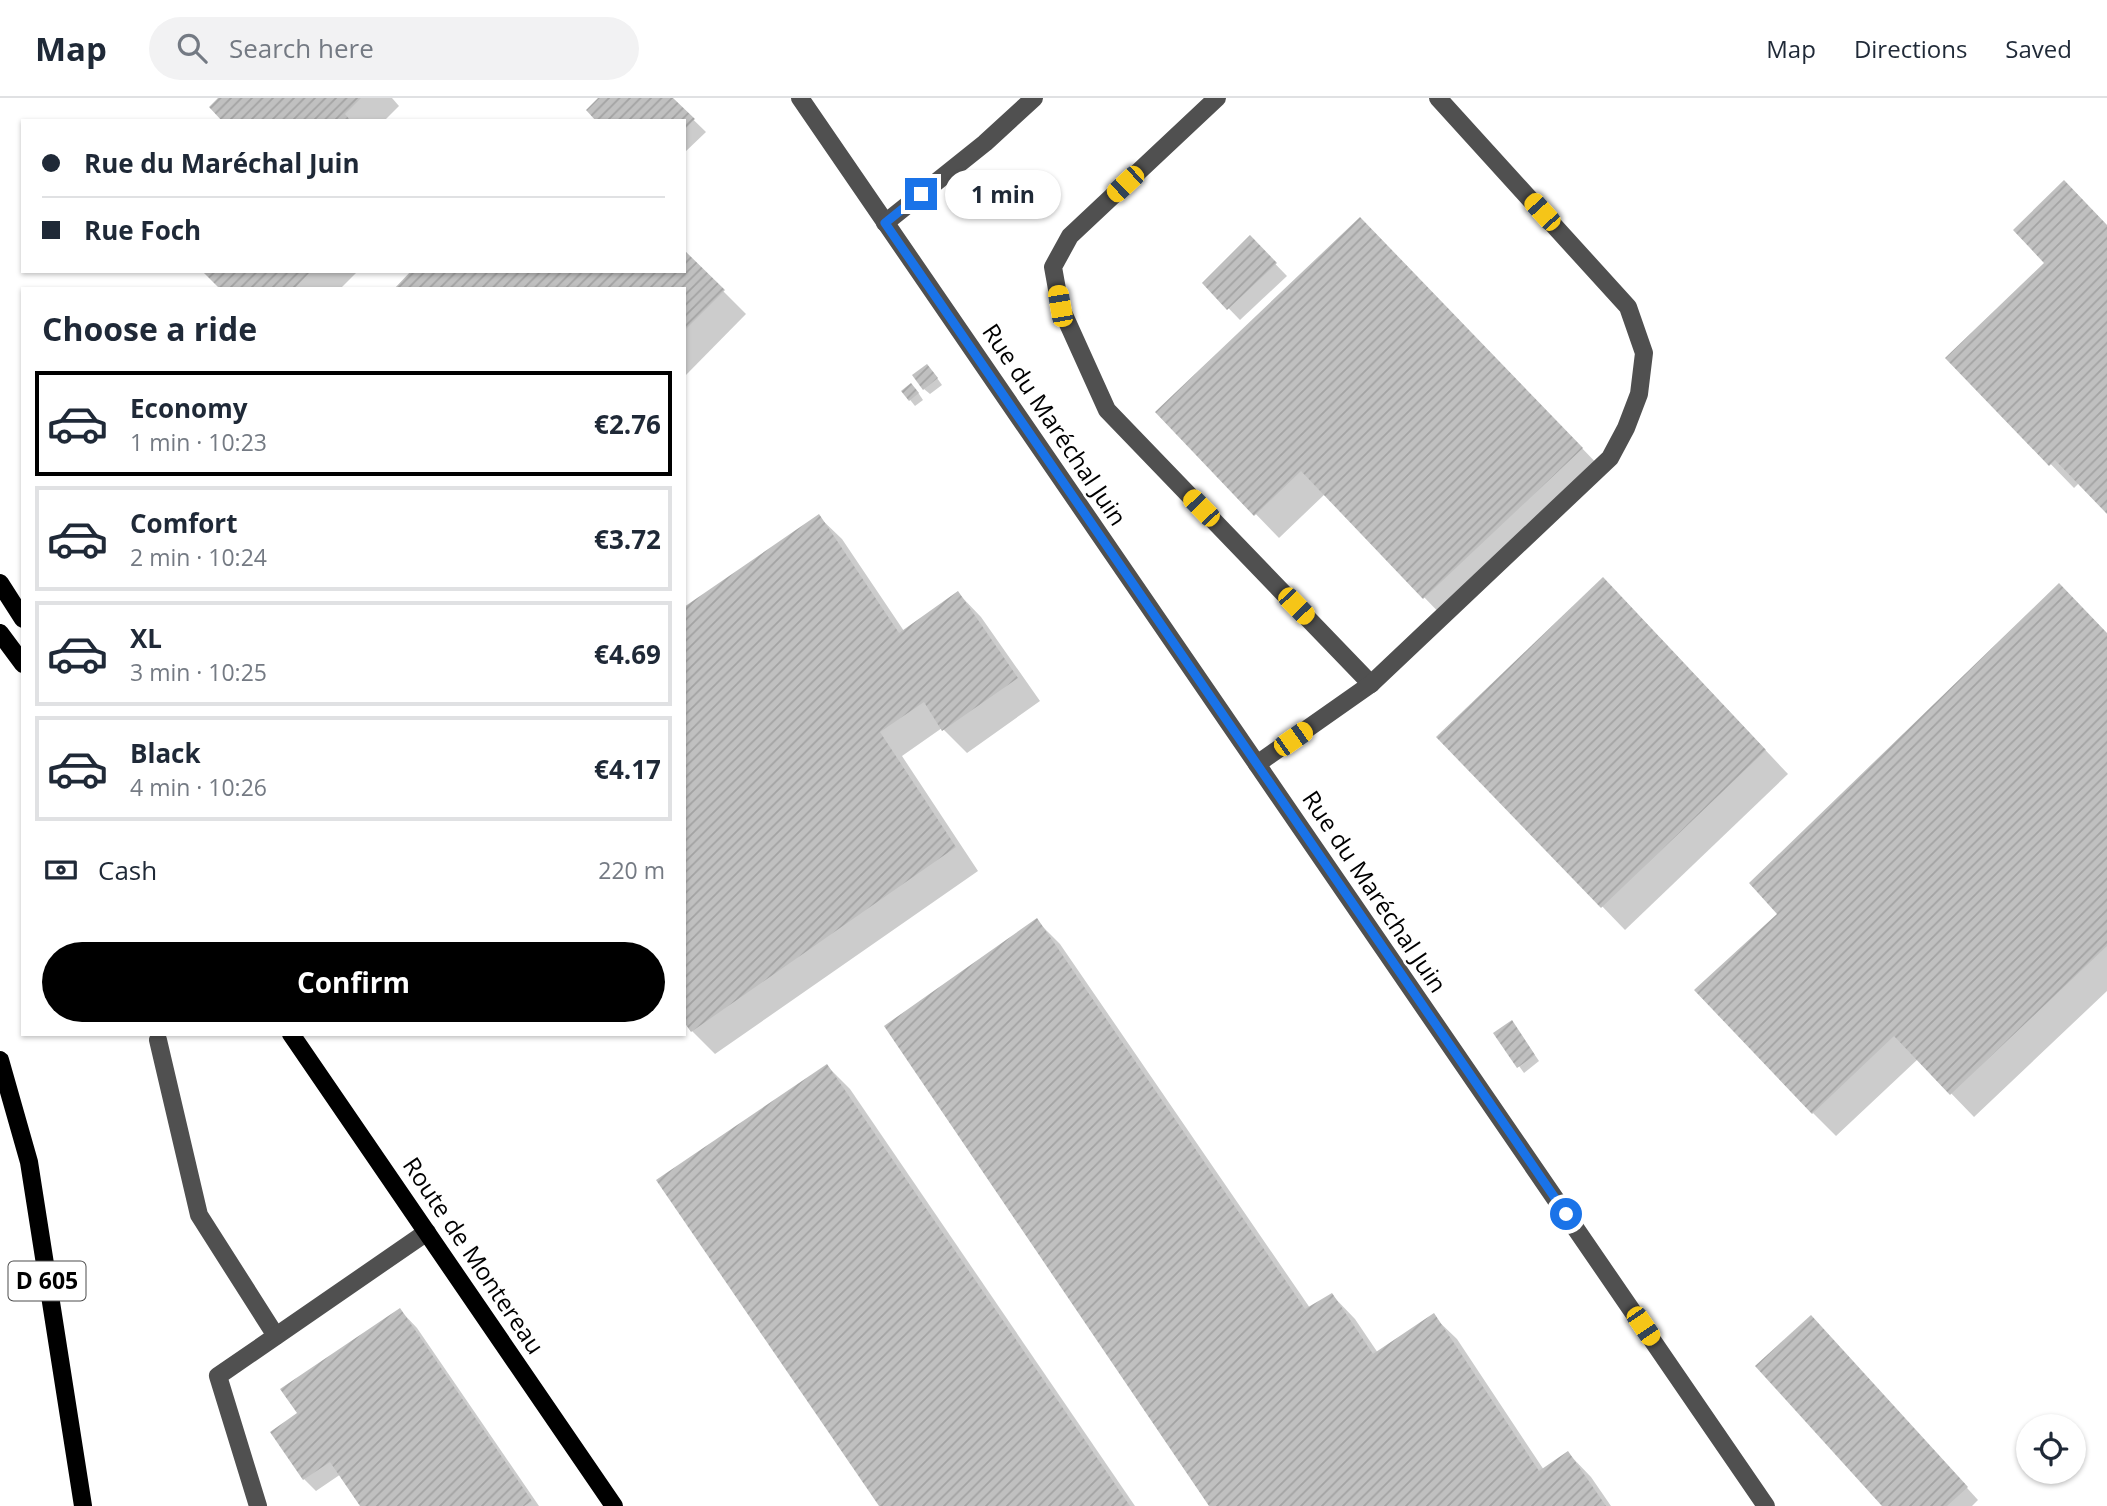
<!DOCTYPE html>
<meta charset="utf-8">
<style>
body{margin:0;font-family:"Open Sans",sans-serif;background:#f2f2f3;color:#1f2937;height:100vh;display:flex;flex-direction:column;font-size:26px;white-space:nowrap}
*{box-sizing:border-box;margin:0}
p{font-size:23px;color:#747a83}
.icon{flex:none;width:38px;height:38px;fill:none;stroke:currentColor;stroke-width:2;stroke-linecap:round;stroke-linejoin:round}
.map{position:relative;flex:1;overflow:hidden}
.panel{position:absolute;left:21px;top:189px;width:665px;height:749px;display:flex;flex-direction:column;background:#fff;border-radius:0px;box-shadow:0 2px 5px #0004}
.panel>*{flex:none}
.banner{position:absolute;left:21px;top:21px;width:665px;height:154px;border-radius:0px;box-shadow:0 2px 5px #0004;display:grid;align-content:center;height:154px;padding:0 21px;background:#fff}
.controls{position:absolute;left:2016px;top:1316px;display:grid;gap:14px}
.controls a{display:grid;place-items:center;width:70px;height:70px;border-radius:50%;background:#fff;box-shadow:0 2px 5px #0004;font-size:35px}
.end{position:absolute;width:32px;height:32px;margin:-16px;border:9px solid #1a73e8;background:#fff;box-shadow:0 0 0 4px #fff}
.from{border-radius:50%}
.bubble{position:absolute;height:49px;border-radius:24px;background:#fff;box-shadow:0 2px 5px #0004;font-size:23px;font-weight:700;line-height:49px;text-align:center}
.car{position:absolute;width:21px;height:42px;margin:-21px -10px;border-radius:9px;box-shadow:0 0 5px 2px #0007;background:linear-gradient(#f5c518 24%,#345 0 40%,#f5c518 0 76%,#345 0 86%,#f5c518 0)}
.banner b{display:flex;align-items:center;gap:24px;height:66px;font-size:26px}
.banner b+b{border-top:2px solid #e0e1e3}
.banner i{width:18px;height:18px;background:#1f2937}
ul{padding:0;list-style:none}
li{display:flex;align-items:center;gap:21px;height:105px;margin:0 14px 10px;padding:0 7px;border:4px solid #e0e1e3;border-radius:0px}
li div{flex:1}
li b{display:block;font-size:26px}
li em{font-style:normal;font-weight:700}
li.current{border-color:#000}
li>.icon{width:63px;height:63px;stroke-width:1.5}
h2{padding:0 21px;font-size:32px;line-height:84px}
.pay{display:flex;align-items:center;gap:18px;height:77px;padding:0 21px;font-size:26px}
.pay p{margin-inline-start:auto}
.button{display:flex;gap:14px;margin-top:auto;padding:14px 21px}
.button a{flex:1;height:80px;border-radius:42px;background:#000;color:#fff;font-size:28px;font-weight:700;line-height:80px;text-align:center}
header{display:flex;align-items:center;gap:42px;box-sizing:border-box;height:98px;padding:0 35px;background:#fff;border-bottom:2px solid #e0e1e3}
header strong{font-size:33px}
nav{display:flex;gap:38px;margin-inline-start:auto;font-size:24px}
.search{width:490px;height:63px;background:#f2f2f3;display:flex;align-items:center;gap:18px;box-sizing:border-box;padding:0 24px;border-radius:38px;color:#747a83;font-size:26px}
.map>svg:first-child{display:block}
.shadow{fill:#0003}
.building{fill:url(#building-hatch)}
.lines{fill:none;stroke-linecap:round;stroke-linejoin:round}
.minor{stroke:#505050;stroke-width:18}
.major{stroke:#000;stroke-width:18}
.route{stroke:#1a73e8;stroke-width:9}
.labels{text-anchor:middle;stroke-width:5;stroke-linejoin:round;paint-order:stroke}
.shield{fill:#fff;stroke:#4c4c4c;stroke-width:2}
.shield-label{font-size:23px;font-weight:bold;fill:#000}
.street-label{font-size:24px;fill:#000;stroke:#fff}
</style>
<header>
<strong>Map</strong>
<div class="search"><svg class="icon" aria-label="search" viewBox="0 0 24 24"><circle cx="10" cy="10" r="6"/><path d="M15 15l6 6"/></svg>Search here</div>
<nav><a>Map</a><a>Directions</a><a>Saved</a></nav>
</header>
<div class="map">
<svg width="2107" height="1408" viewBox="0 0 2107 1408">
<defs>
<pattern id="building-hatch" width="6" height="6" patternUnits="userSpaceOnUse" patternTransform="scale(1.75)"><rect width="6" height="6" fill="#c0c0c0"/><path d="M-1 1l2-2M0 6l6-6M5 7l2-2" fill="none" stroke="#a3a3a3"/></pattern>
</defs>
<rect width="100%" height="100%" fill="#fff"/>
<g class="shadow">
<path d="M220 0H392L399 8 384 23H225Z"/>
<path d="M600 0H671L706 34 684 55V23Z"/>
<path d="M2107 129V414L2079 385 2074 390 1948 260Z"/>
<path d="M1250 140 1287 178 1240 222 1204 185Z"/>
<path d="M1383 144 1605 374 1447 523 1325 396 1279 440 1157 314Z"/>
<path d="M684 154 746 216 684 279Z"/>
<path d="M204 173H358L340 191H222Z"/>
<path d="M932 273 942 287 930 296 924 291Z"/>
<path d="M903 293H917L923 302 915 308Z"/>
<path d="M818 418 842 441 904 533 958 495 981 519 1040 603 967 655 942 630 902 658 978 773 715 956 692 933Z"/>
<path d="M1626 504 1788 676 1625 832 1439 639Z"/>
<path d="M2107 537V893L1974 1019 1918 961 1836 1038 1813 1015Z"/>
<path d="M1037 823 1060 846 1310 1210 1332 1197 1355 1221 1378 1255 1433 1218 1457 1241 1544 1372 1568 1355 1591 1379 1611 1408H1211Z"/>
<path d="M1512 924 1539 963 1524 975 1496 936Z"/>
<path d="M827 968 850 991 1135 1408H881Z"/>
<path d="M400 1212 417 1230 539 1408H362L341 1376 316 1393 304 1381 299 1315Z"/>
<path d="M1947 1368 1978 1402 1972 1408H1884Z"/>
</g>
<g class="building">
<path d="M218 0H361L345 16 351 23H222L209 9Z"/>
<path d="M598 0H673L695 21 684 32V23H596L586 12Z"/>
<path d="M2064 82 2107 127V416L2055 362 2049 368 1945 260 2044 165 2013 132Z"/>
<path d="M1360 119 1583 350 1423 501 1301 373 1254 418 1155 314Z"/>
<path d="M1250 137 1277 165 1227 212 1202 185Z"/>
<path d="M684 152 725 192 684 233V191H394L411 173H684Z"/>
<path d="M202 173H311L294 191H220Z"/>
<path d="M927 266 938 280 923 292 912 277Z"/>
<path d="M911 285 919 295 909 303 901 293Z"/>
<path d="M819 416 899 535 958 493 1018 580 942 633 924 604 880 634 956 749 691 934 684 924V509Z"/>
<path d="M1603 479 1766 652 1601 810 1436 639Z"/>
<path d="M2059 485 2107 535V848L1950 997 1894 938 1812 1016 1694 892 1777 816 1749 785Z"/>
<path d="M1037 820 1305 1211 1332 1195 1373 1256 1434 1215 1539 1373 1568 1353 1606 1408H1209L884 928Z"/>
<path d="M1512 922 1535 957 1517 970 1493 935Z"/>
<path d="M827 966 1130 1408H879L656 1082Z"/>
<path d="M400 1210 532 1403 524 1408H360L330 1364 303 1382 270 1334 297 1315 280 1291Z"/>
<path d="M1811 1217 1968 1389 1947 1408H1882L1755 1268Z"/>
</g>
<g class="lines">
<g class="minor">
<path d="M800 0 1766 1408"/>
<path d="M1217 0 1070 138 1053 169 1060 208 1107 312 1371 586"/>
<path d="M885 125 985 45 1034 0"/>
<path d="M1257 666 1371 586 1610 360 1626 330 1639 296 1644 255 1628 209 1438 0"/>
<path d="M158 942 199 1117 276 1238"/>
<path d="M258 1408 218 1278 427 1134"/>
</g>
<g class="major">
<path d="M0 485 23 521"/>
<path d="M0 535 23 566"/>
<path d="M291 936 614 1408"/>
<path d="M0 962 29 1064 83 1408"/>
</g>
</g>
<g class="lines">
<path class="route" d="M921 96 885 125 1566 1116"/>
</g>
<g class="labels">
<rect class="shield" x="8.5" y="1163.5" width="77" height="39" rx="5"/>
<g class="shield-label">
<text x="47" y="1191">D 605</text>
</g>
<g class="street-label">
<text transform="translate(1054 327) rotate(56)" y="8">Rue du Maréchal Juin</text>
<text transform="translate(1374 794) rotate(56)" y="8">Rue du Maréchal Juin</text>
<text transform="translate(473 1158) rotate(56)" y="8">Route de Montereau</text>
</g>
</g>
</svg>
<div class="controls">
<a><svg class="icon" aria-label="locate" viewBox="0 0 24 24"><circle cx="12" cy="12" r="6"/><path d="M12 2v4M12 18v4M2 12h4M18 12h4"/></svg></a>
</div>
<i class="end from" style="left:1566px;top:1116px"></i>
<i class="end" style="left:921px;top:96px"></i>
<div class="bubble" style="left:945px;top:72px;width:116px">1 min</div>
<i class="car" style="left:1125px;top:86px;rotate:227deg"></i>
<i class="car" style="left:1542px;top:114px;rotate:318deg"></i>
<i class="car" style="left:1060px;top:208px;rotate:350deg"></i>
<i class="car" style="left:1201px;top:410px;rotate:316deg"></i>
<i class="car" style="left:1296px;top:508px;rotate:136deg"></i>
<i class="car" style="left:1293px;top:641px;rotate:55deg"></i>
<i class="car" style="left:1643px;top:1228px;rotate:146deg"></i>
<div class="banner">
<b><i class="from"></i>Rue du Maréchal Juin</b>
<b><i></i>Rue Foch</b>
</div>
<section class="panel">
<h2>Choose a ride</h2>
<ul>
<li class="current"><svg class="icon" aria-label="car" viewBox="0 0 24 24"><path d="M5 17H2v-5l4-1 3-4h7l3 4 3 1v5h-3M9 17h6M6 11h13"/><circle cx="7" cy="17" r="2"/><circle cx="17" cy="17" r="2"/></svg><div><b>Economy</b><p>1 min · 10:23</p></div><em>€2.76</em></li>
<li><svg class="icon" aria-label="car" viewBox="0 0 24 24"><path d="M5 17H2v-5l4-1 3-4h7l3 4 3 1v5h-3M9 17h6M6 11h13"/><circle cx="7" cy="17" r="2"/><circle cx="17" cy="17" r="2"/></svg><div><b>Comfort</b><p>2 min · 10:24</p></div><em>€3.72</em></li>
<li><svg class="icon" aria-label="car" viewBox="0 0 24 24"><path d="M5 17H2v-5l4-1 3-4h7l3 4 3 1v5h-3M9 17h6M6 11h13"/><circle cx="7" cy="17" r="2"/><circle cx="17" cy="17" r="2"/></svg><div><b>XL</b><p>3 min · 10:25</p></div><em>€4.69</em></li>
<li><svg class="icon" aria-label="car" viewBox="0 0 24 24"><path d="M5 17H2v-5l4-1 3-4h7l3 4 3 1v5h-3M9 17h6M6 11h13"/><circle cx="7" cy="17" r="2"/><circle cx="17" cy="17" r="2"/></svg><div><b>Black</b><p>4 min · 10:26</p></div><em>€4.17</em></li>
</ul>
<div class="pay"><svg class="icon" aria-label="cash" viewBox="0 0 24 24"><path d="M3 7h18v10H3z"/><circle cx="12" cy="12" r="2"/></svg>Cash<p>220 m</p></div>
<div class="button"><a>Confirm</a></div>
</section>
</div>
